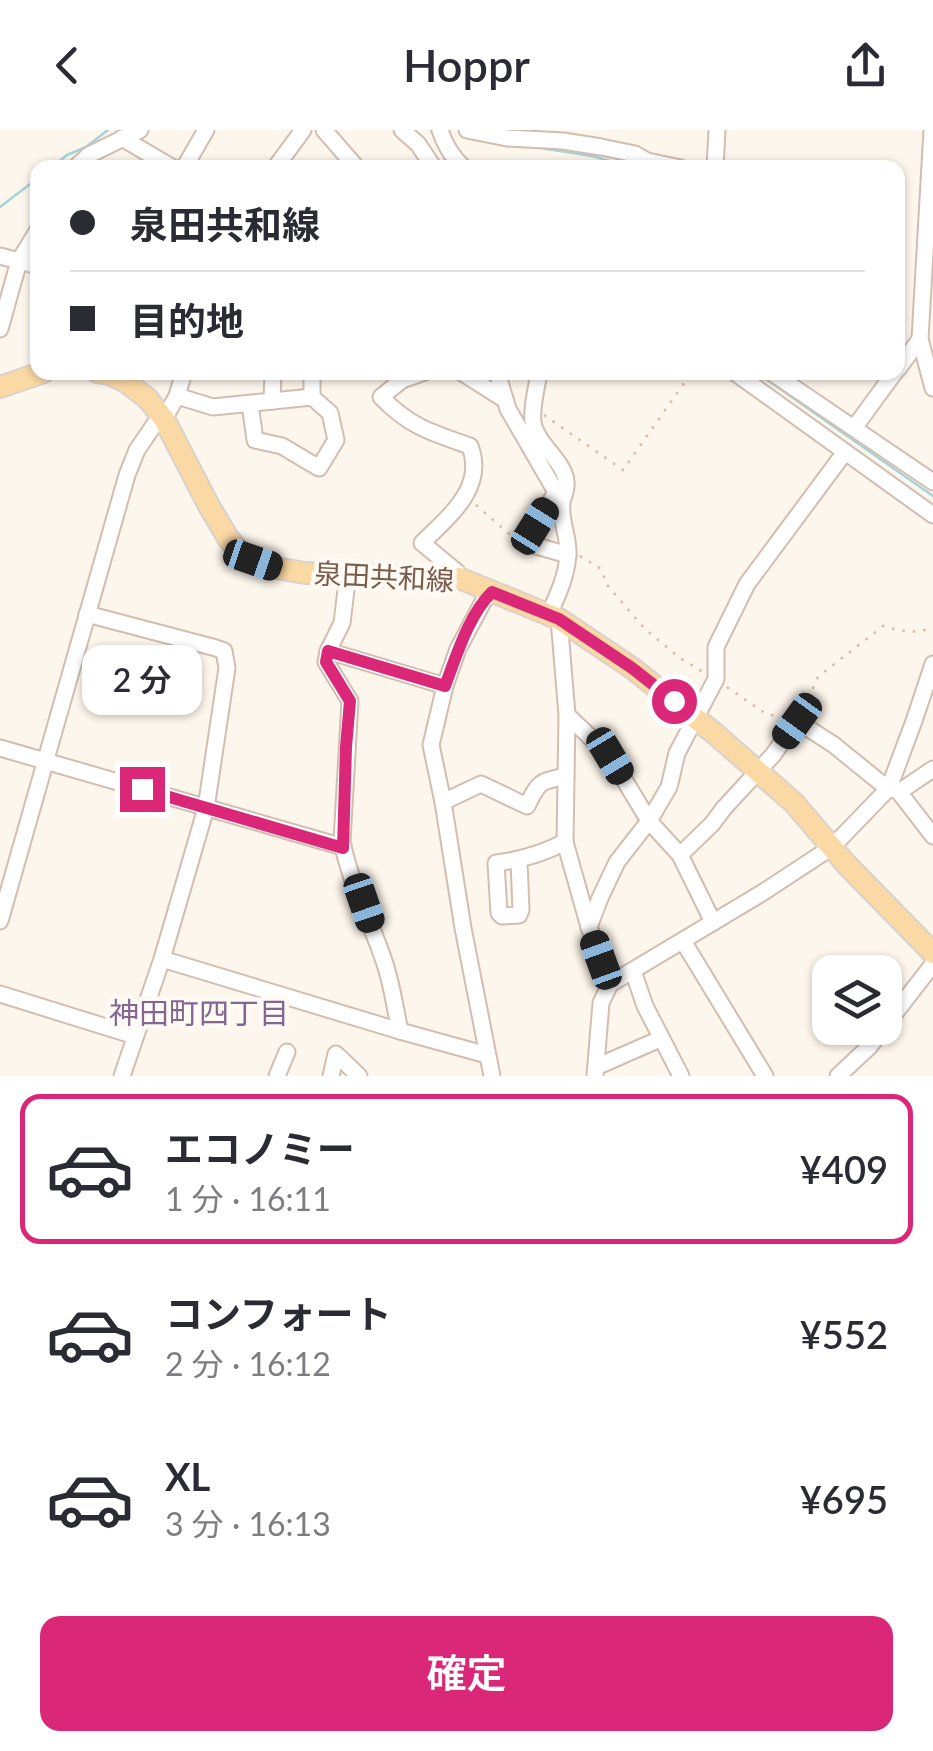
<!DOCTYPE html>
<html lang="ja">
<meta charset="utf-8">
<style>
body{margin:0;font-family:Lato,"Noto Sans JP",sans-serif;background:#f7f7f7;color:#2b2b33;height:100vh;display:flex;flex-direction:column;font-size:38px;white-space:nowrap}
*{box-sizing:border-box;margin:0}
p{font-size:32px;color:#7c7c81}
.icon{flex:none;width:55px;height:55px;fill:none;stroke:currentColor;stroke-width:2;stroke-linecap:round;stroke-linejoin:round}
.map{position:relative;height:946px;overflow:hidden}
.panel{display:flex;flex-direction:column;background:#fff;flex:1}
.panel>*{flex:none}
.top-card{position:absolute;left:30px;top:30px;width:875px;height:220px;border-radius:20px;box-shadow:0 2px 8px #0004;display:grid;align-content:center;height:220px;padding:0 40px;background:#fff}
.buttons{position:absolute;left:812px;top:825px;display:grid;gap:20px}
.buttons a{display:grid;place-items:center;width:90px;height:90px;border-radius:20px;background:#fff;box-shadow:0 2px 8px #0004;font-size:50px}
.end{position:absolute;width:45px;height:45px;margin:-22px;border:12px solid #db2777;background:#fff;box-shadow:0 0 0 5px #fff}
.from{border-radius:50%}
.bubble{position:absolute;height:70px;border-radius:20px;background:#fff;box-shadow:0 2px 8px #0004;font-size:32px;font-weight:600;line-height:70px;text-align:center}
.car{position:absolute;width:30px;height:60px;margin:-30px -15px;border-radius:12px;box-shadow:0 0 8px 2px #0007;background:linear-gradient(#222 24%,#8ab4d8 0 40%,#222 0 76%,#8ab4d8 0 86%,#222 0)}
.top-card b{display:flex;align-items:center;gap:35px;height:95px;font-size:38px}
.top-card b+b{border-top:2px solid #e1e1e2}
.top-card i{width:25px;height:25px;background:#2b2b33}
ul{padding:18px 0 0;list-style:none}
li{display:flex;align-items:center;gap:30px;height:150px;margin:0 20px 15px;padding:0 20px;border:5px solid transparent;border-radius:20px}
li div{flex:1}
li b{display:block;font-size:38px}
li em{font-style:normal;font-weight:600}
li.on{border-color:#db2777}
li>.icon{width:90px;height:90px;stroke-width:1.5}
.cta{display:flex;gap:20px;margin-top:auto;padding:20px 40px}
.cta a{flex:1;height:115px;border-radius:20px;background:#db2777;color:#fff;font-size:40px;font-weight:600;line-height:115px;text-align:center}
header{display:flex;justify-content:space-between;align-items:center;height:130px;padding:0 40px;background:#fff;font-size:45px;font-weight:600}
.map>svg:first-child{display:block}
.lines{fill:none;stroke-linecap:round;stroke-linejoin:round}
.stream{stroke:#a5d3da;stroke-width:2.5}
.minor-casing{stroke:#d1beb0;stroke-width:19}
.major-casing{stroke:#dad1cd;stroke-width:24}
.path{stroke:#d9b8a5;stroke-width:2.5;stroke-dasharray:2.5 8;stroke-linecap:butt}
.minor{stroke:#fff;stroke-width:15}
.major{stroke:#fbd9a5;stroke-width:20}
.route{stroke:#db2777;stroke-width:12}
.labels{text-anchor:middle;stroke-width:9;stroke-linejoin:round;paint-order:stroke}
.street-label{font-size:28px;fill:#7a5c4d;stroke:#fffaf3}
.neighbourhood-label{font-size:30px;fill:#846695;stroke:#fffaf3}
</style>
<header><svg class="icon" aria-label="back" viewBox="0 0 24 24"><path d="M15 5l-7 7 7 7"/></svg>Hoppr<svg class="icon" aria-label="share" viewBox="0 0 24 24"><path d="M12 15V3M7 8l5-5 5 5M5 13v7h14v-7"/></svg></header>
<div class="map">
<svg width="933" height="946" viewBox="0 0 933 946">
<rect width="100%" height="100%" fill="#fdf6ec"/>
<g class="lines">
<g class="stream">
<path d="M431 0 449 38"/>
<path d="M528 16 592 26 635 38"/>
<path d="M51 38 67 25 86 17 108 0"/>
<path d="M0 77 38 48"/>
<path d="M756 242 933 366"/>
</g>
<defs>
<g id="minor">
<path d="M324 0 357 38"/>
<path d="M402 0 418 14 434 38"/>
<path d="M440 0C445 16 452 27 464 38"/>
<path d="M467 0 507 8 563 11 601 17 635 24 647 31 681 38"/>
<path d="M932 0 920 209 933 258"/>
<path d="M122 8 173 38"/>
<path d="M75 38 89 25 140 0"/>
<path d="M184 38 206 0"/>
<path d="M275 38 303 0"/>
<path d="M715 38 717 0"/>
<path d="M0 126 38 136"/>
<path d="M0 199 19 131 38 100"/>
<path d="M898 239 920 209"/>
<path d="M312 242V267"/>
<path d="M394 242 402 250 425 242"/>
<path d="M461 242 505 270"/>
<path d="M497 242 508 279 556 362"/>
<path d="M539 242C537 257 531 277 533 292 537 319 576 336 564 365L556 362 526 413 568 425"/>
<path d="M734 242 933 385"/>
<path d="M771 242 933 352"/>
<path d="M402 250 381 267C410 297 432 303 470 316 486 358 449 386 422 413L457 442 459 448"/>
<path d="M177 266 213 277 312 267 330 283 336 310 319 338 282 316 255 310 250 274"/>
<path d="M272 271 273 242"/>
<path d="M854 298 895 242"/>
<path d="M345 445 346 460 342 493 328 521 326 532 350 571 342 711C349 750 371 792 384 831 392 854 395 878 400 901"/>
<path d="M87 484 216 518 224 521 227 538 206 678 162 829 122 946"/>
<path d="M549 484C558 465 568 443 568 421 568 403 557 383 564 365"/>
<path d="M559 489 567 585 565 712 589 797 610 854"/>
<path d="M328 521 445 556"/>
<path d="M567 585 610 626 649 691 680 725 713 792"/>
<path d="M0 618 343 717"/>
<path d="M899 662 933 639"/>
<path d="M443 672 481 654 527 676C539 651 539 652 566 646"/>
<path d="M680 725 712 694 724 678 773 625 797 591 834 615 882 654 899 662 933 706"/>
<path d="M519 731 521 780 519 785 502 786 499 783 496 733C522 730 542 724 565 712"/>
<path d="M0 791 127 345 137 320 154 295 164 289 177 266 184 242"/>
<path d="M589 797 600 768 617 732 649 691 669 657 677 623 716 549V517L747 454 845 322"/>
<path d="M683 811 765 946"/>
<path d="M162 829 400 901 487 925"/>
<path d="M633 841 645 876 681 946"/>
<path d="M0 864 135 906"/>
<path d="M885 896 933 834"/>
<path d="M596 937 660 909"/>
<path d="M277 946 287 922"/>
<path d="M331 946 336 924 359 946"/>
<path d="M492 946 463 798 443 672 431 615 445 556 458 519 484 470 493 463"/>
<path d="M595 946 601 873 610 854 762 763 832 717 889 658 914 591 933 534"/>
<path d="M838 946 869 917 884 898"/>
</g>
<g id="major">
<path d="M97 242 109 244 126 252 147 268 164 289 209 376 228 408 239 421 253 430 276 438 305 443 459 448 559 489 632 538 714 603 794 673 846 734 933 823"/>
<path d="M0 257 44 242"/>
</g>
</defs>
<use href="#minor" class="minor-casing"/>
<use href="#major" class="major-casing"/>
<g class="path">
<path d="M544 285 623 340 692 242"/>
<path d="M476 375 515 409"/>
<path d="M580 426 601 439 607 455 645 499 680 528 703 542"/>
<path d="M727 557 766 584 785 588"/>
<path d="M804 578 818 547 883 496C900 501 916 505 933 497"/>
</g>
<use href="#minor" class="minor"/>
<use href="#major" class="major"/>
</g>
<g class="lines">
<path class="route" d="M142 659 343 718 346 617 350 571 326 532 328 521 445 556C456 527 469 484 492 462L559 489 632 538 674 571"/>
</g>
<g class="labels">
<g class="street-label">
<text transform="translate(384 447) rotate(3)" y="10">泉田共和線</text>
</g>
<g class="neighbourhood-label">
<text x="199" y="894">神田町四丁目</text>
</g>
</g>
</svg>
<div class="buttons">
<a><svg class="icon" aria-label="layers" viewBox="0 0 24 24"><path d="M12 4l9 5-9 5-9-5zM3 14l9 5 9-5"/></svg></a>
</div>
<i class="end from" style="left:674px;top:571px"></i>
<i class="end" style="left:142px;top:659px"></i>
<div class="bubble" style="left:82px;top:515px;width:120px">2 分</div>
<i class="car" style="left:535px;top:396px;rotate:32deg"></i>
<i class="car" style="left:253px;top:430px;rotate:109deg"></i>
<i class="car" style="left:797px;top:591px;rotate:216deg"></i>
<i class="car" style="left:610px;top:626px;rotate:149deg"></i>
<i class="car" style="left:364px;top:773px;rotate:161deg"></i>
<i class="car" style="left:601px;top:830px;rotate:340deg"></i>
<div class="top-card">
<b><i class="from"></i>泉田共和線</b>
<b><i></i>目的地</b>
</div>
</div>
<section class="panel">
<ul>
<li class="on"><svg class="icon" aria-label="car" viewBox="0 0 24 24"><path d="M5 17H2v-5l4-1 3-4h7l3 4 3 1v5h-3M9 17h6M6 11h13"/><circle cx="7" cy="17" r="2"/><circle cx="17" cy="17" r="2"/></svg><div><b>エコノミー</b><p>1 分 · 16:11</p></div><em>¥409</em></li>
<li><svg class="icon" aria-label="car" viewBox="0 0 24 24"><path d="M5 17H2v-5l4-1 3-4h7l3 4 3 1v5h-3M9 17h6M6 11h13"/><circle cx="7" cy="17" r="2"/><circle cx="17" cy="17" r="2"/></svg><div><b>コンフォート</b><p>2 分 · 16:12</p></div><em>¥552</em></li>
<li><svg class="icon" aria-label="car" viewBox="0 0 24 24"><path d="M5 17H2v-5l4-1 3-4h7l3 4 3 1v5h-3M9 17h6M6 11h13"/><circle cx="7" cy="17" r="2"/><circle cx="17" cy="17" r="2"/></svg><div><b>XL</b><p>3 分 · 16:13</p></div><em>¥695</em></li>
</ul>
<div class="cta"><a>確定</a></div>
</section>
